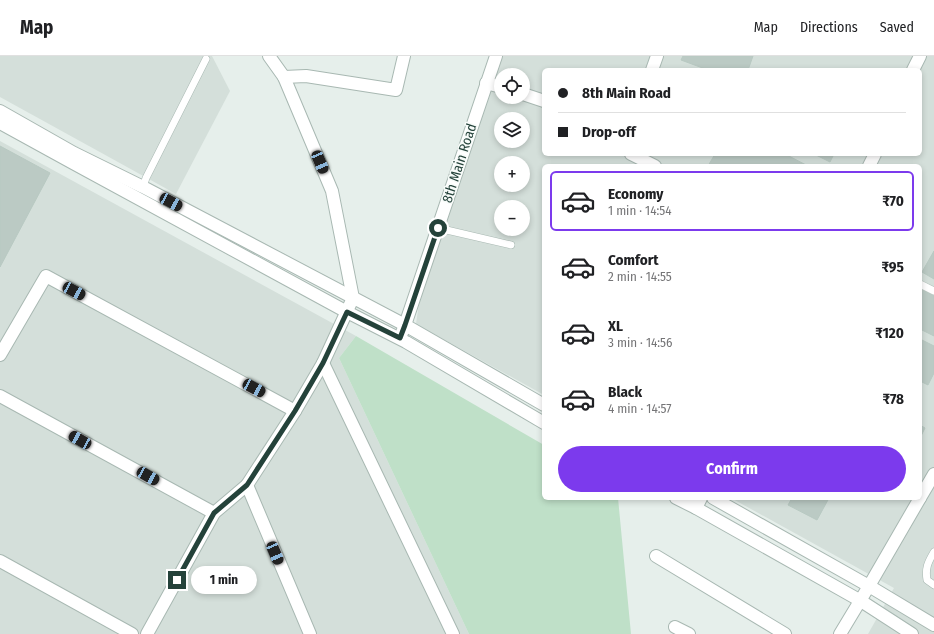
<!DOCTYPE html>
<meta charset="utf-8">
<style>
body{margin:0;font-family:"Fira Sans Condensed",sans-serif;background:#f6f6f6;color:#202124;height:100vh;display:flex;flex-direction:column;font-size:15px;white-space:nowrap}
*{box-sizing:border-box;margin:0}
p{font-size:13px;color:#757577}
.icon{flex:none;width:22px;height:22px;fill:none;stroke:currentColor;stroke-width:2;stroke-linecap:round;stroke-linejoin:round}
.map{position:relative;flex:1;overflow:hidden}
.details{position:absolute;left:542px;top:108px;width:380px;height:336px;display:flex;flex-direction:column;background:#fff;border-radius:6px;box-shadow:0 2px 6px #0003}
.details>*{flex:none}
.top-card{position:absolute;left:542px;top:12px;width:380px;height:88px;border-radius:6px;box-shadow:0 2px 6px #0003;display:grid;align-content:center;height:88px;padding:0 16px;background:#fff}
.controls{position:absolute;left:494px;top:12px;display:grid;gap:8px}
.controls a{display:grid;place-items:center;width:36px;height:36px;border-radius:50%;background:#fff;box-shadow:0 2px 6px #0003;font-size:20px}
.end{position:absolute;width:18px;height:18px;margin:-9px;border:5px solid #24423a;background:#fff;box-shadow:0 0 0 2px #fff}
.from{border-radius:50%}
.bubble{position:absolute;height:28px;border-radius:14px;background:#fff;box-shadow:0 2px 6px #0003;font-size:13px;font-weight:700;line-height:28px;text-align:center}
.car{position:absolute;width:12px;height:24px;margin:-12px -6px;border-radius:5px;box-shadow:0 0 3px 1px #0007;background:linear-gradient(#222 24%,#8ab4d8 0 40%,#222 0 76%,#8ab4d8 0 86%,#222 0)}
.top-card b{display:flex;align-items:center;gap:14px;height:38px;font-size:15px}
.top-card b+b{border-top:1px solid #e0e0e0}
.top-card i{width:10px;height:10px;background:#202124}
ul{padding:7px 0 0;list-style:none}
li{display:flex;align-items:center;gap:12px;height:60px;margin:0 8px 6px;padding:0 8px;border:2px solid transparent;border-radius:6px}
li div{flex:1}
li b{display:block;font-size:15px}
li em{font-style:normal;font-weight:700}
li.active{border-color:#7c3aed}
li>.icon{width:36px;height:36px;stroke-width:1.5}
.button{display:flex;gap:8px;margin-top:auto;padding:8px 16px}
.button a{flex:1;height:46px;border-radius:24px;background:#7c3aed;color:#fff;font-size:16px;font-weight:700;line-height:46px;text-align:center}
header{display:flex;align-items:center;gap:24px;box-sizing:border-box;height:56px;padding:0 20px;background:#fff;border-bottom:1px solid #e0e0e0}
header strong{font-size:19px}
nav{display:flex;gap:22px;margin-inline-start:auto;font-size:14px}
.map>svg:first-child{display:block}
.built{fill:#d4dfda;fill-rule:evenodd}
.green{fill:#bfe0c8}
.building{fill:#bbcac4;stroke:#b8c9c2}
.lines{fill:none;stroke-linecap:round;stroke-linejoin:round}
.service-casing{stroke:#a8b8b2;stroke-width:8}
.minor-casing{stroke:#a8b8b2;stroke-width:14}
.tertiary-casing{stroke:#a8b8b2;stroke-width:14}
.service{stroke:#fff;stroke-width:7}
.minor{stroke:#fff;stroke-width:12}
.tertiary{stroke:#fff;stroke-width:12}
.route{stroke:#24423a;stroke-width:5}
.labels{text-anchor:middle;stroke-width:3;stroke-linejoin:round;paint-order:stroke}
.street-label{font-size:14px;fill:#24423a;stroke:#f7fbf9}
</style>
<header>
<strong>Map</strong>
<nav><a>Map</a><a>Directions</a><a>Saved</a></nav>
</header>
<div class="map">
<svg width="934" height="578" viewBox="0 0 934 578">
<rect width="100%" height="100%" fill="#e6efeb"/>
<g class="built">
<path d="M0 0H212L230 35 176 138 0 41Z"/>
<path d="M503 0H934V578H868L894 532 731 442H920V110H544V339L416 268 420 240ZM544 14H920V98H544ZM501 19H523V41H501ZM501 63H523V85H501ZM501 107H523V129H501ZM501 151H523V173H501Z"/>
<path d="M0 85 356 280 339 302 469 578H0Z"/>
</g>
<path class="green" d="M356 280 544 389V442H618L631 578H469L339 302Z"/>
<g class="building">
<path d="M683 0H753L748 14H708L681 4Z"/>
<path d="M0 90 50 117 0 211Z"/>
<path d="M715 98H785L808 110H708Z"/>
<path d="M814 98H834L830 106Z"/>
<path d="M934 195V223L922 216Z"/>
<path d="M920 233 934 240V280L920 273Z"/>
<path d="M920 283 934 290V317L928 329 920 325Z"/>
<path d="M920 369 925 372 920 382Z"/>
<path d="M792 442H829L817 464 788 449Z"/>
</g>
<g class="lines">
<defs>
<g id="service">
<path d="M143 131 146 122 206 3"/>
<path d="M438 172 511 189"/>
<path d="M920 228 934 235"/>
<path d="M934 496C928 506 925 512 927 524L934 529"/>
</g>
<g id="minor">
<path d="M652 14 657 0"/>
<path d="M913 14 920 0"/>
<path d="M284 21 306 20 396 34 404 0"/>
<path d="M486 27 501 31"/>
<path d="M523 38 544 45"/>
<path d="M631 98 655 110"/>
<path d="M869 110 875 98"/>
<path d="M400 282 405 269 496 0"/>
<path d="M0 299 46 220 295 355"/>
<path d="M323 307 453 578"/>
<path d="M0 340 214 457"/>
<path d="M247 429 310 578"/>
<path d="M920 442 934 418"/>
<path d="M696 452 701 442"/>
<path d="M656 500 785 578"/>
<path d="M0 505 132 578"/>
<path d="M675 571 689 578"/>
<path d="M147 578 214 457 247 429 295 355 323 307 353 242 332 135 284 21 269 0"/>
<path d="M840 578 869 530 920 442"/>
</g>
<g id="tertiary">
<path d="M0 55 74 97 143 131 405 269 544 349"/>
<path d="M0 67 73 107 347 256 406 286 544 367"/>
<path d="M676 442 696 452 861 545 912 578"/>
<path d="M713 442 869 530 934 569"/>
</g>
</defs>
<use href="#service" class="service-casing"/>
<use href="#minor" class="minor-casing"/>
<use href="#tertiary" class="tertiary-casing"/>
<use href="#service" class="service"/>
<use href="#minor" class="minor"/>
<use href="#tertiary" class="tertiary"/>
</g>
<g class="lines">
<path class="route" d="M177 524 214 457 247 429 295 355 323 307 347 256 400 282 405 269 438 172"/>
</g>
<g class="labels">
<g class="street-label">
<text transform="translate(459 107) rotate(-72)" y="5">8th Main Road</text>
</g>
</g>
</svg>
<div class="controls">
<a><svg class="icon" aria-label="locate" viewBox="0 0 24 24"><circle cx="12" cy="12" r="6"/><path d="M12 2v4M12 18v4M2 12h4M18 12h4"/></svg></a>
<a><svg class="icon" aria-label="layers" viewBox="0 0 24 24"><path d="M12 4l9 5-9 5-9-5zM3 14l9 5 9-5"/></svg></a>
<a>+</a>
<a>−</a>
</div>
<i class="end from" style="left:438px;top:172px"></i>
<i class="end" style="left:177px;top:524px"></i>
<div class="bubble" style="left:191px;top:510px;width:66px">1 min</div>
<i class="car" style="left:320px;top:106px;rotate:157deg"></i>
<i class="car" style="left:171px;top:146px;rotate:118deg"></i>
<i class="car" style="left:74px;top:235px;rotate:118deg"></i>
<i class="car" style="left:254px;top:332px;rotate:118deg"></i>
<i class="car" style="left:80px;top:384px;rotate:299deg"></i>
<i class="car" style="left:148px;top:420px;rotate:119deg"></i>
<i class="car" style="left:275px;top:497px;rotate:157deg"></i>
<div class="top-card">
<b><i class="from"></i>8th Main Road</b>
<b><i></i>Drop-off</b>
</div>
<section class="details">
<ul>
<li class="active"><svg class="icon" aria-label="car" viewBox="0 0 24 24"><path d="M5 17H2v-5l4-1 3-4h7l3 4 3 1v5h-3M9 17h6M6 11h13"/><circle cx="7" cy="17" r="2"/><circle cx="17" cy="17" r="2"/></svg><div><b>Economy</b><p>1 min · 14:54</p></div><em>₹70</em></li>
<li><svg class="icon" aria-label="car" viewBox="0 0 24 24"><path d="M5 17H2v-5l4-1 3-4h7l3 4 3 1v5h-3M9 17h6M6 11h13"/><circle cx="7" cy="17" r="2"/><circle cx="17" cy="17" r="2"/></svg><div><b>Comfort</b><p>2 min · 14:55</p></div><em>₹95</em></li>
<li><svg class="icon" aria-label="car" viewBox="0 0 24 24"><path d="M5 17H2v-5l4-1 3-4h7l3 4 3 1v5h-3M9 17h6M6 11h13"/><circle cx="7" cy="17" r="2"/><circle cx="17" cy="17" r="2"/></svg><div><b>XL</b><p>3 min · 14:56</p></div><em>₹120</em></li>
<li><svg class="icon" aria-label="car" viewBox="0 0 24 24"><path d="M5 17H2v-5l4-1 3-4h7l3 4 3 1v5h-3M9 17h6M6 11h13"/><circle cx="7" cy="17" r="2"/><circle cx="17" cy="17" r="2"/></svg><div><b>Black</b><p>4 min · 14:57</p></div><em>₹78</em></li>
</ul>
<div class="button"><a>Confirm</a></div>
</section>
</div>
